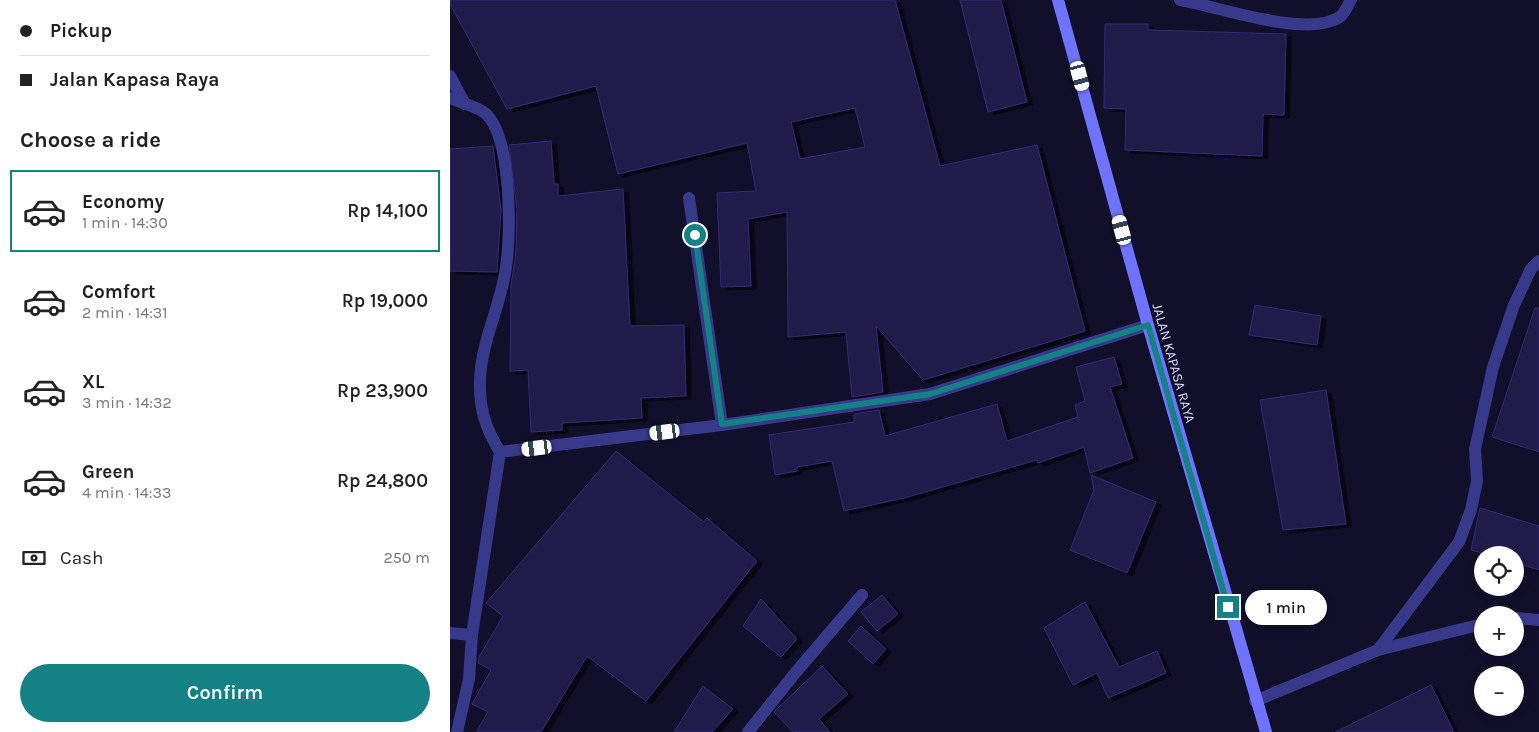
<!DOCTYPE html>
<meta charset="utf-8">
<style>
body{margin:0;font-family:Karla,sans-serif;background:#f6f6f6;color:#222;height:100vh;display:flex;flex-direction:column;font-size:19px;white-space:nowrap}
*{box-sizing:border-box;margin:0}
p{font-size:16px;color:#767676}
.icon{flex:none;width:28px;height:28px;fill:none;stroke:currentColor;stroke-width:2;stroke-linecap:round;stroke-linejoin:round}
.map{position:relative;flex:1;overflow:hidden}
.drawer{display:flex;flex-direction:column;background:#fff;width:450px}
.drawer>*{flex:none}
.top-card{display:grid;align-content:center;height:110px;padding:0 20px;background:#fff}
.buttons{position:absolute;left:1024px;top:546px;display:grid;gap:10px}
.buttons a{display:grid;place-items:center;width:50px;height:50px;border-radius:50%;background:#fff;box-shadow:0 2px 8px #0003;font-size:25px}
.end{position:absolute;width:22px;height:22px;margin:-11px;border:6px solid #148185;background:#fff;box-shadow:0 0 0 2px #fff}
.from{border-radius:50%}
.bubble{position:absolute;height:35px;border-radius:18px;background:#fff;box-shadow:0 2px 8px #0003;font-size:16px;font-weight:600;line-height:35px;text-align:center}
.car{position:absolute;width:15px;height:30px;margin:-15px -8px;border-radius:6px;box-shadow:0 0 4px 1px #0007;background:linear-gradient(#fff 24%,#345 0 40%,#fff 0 76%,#345 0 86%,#fff 0)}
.top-card b{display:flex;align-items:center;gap:18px;height:48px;font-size:19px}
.top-card b+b{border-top:1px solid #e0e0e0}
.top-card i{width:12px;height:12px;background:#222}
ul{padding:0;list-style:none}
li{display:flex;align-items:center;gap:15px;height:82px;margin:0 10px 8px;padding:0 10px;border:2px solid transparent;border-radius:0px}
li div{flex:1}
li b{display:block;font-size:19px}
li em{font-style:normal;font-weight:600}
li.on{border-color:#148185}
li>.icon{width:45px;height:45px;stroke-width:1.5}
h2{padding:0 20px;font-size:22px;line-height:60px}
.pay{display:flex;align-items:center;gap:12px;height:55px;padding:0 20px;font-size:19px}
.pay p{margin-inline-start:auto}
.action{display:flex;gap:10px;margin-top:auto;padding:10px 20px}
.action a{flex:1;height:58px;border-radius:30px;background:#148185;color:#fff;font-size:20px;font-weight:600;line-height:58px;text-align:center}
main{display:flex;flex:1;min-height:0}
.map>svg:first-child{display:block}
.building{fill:#211a4c;stroke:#352a79;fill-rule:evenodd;filter:url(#shadow)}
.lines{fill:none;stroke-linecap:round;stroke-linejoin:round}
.lane{stroke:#37398b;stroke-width:12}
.street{stroke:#37398b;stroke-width:12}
.secondary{stroke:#6e74ff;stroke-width:12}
.route{stroke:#148185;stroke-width:6}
.labels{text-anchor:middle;stroke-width:4;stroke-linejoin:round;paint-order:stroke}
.street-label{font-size:14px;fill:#d9d7ff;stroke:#120f2a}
</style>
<main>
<section class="drawer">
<div class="top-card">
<b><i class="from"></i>Pickup</b>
<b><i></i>Jalan Kapasa Raya</b>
</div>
<h2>Choose a ride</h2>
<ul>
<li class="on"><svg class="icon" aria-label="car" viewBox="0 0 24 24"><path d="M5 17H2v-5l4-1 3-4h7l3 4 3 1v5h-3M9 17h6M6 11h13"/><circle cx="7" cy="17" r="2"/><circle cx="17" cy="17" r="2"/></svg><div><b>Economy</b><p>1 min · 14:30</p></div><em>Rp 14,100</em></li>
<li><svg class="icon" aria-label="car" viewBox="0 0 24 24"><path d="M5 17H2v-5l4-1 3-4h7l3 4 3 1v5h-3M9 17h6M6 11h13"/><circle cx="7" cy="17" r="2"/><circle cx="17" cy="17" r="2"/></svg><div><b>Comfort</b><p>2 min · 14:31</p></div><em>Rp 19,000</em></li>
<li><svg class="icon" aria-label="car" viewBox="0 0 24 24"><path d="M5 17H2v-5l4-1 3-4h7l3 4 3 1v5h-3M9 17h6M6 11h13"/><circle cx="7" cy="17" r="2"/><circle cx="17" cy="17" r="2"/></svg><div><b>XL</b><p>3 min · 14:32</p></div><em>Rp 23,900</em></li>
<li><svg class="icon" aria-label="car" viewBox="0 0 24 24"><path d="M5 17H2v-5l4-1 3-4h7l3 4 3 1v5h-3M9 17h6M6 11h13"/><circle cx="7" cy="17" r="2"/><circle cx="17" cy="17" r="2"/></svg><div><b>Green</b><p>4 min · 14:33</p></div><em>Rp 24,800</em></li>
</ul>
<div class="pay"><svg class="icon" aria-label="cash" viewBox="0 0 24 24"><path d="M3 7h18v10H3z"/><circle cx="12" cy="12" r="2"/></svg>Cash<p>250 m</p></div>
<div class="action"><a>Confirm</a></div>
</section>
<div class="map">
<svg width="1089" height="732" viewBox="0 0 1089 732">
<defs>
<filter id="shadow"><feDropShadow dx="5.5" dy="3" stdDeviation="0" flood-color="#0009"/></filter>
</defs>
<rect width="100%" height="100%" fill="#120f2a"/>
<g class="building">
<path d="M0 0H445L490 166 587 145 635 331 473 380 426 326 433 392 402 397 396 332 338 337 337 212 298 219 301 286 271 287 267 193 306 191 297 143 168 174 146 86 57 109 0 4ZM405 108 415 147 350 159 341 122Z"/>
<path d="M510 0H551L577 102 538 112Z"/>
<path d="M655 24H698V30L836 34 834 115 813 114 812 156 675 150 676 109 654 108Z"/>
<path d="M101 141 104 184H108V196L173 189 180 326 234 325 236 396 191 398 192 418 112 423V430L81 432 78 370 60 371 61 286 66 252 67 209 59 145Z"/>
<path d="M43 146 51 210 47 272 0 271V149Z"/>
<path d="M805 305 871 316 867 345 799 335Z"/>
<path d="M1085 308H1089V452L1042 437Z"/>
<path d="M664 357 672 384 660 387 683 458 640 473 634 447 588 463 587 460 454 498 394 511 382 461 347 467V471L325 475 319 435 404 422V414L429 410 435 436 547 404 557 441 628 417 625 405 635 401 626 367Z"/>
<path d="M876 390 896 524 833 530 810 400Z"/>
<path d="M166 451 254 522 257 518 307 561 196 701 137 656 91 732H26L38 712 22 704 41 670 28 663 29 657 53 616 36 603Z"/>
<path d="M641 475 706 502 677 573 620 550 644 490Z"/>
<path d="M1030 508 1089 526V570L1065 563V555H1039L1021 550Z"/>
<path d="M432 595 448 614 427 631 411 612Z"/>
<path d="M311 599 347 639 331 657 293 626Z"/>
<path d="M635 602 669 667 707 651 716 673 658 698 647 673 623 685 594 628Z"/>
<path d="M411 626 436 649 423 664 398 641Z"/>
<path d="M372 666 398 694 369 719 380 732H343L324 712Z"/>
<path d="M981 685 1004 732H885Z"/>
<path d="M253 686 283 709 262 732H224Z"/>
</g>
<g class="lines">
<g class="lane">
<path d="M730 0C767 6 859 40 891 16 895 12 898 5 901 0"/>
<path d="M1065 618 1089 620"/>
<path d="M928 650 1032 624"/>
<path d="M805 701 928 650 1009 542 1021 510 1027 481 1025 449 1043 367 1064 305 1081 269 1089 261"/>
</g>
<g class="street">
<path d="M0 76 15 104"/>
<path d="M0 98C11 103 26 106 35 113 62 136 61 233 56 267 51 306 31 341 30 381 29 409 36 429 50 452L22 635 0 633"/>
<path d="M239 198 272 425"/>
<path d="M50 452 272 425 480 394 698 325"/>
<path d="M7 732 19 679 22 635"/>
<path d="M298 732 346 672 412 595"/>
</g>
<path class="secondary" d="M608 0 698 325 816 732"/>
</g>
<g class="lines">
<path class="route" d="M245 235 272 424 480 394 698 325 778 607"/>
</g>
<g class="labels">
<g class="street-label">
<text transform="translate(724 363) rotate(74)" y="5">JALAN KAPASA RAYA</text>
</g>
</g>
</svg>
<div class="buttons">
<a><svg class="icon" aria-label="locate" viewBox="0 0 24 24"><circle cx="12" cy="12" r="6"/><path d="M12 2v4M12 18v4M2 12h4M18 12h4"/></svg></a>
<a>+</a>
<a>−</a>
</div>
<i class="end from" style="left:245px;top:235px"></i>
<i class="end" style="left:778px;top:607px"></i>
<div class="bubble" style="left:795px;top:590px;width:82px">1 min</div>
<i class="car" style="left:630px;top:76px;rotate:165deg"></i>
<i class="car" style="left:672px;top:230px;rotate:345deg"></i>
<i class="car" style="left:215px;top:432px;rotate:263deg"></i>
<i class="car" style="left:87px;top:448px;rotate:263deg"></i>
</div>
</main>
